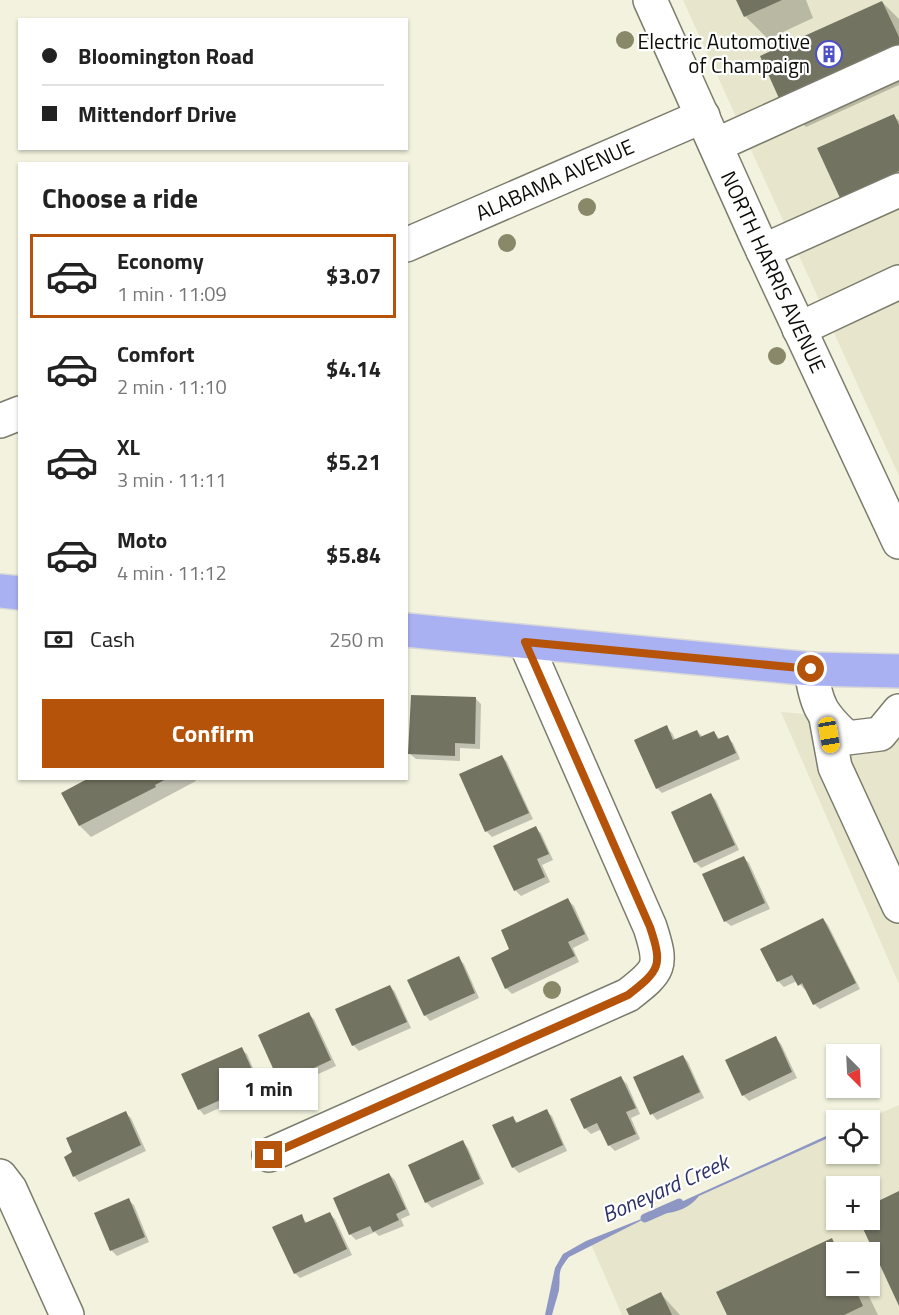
<!DOCTYPE html>
<meta charset="utf-8">
<style>
body{margin:0;font-family:"Titillium Web",sans-serif;background:#f2f2f2;color:#222;height:100vh;display:flex;flex-direction:column;font-size:22px;white-space:nowrap}
*{box-sizing:border-box;margin:0}
p{font-size:20px;color:#767676}
.icon{flex:none;width:33px;height:33px;fill:none;stroke:currentColor;stroke-width:2;stroke-linecap:round;stroke-linejoin:round}
.map{position:relative;flex:1;overflow:hidden}
.details{position:absolute;left:18px;top:162px;width:390px;height:618px;display:flex;flex-direction:column;background:#fff;border-radius:0px;box-shadow:0 2px 4px #0004}
.details>*{flex:none}
.hud{position:absolute;left:18px;top:18px;width:390px;height:132px;border-radius:0px;box-shadow:0 2px 4px #0004;display:grid;align-content:center;height:132px;padding:0 24px;background:#fff}
.needle{width:39px;rotate:156deg}
.fabs{position:absolute;left:826px;top:1044px;display:grid;gap:12px}
.fabs a{display:grid;place-items:center;width:54px;height:54px;border-radius:0px;background:#fff;box-shadow:0 2px 4px #0004;font-size:30px}
.end{position:absolute;width:27px;height:27px;margin:-14px;border:8px solid #b45309;background:#fff;box-shadow:0 0 0 3px #fff}
.from{border-radius:50%}
.bubble{position:absolute;height:42px;border-radius:0px;background:#fff;box-shadow:0 2px 4px #0004;font-size:20px;font-weight:700;line-height:42px;text-align:center}
.car{position:absolute;width:18px;height:36px;margin:-18px -9px;border-radius:8px;box-shadow:0 0 4px 2px #0007;background:linear-gradient(#f5c518 24%,#345 0 40%,#f5c518 0 76%,#345 0 86%,#f5c518 0)}
.hud b{display:flex;align-items:center;gap:21px;height:57px;font-size:22px}
.hud b+b{border-top:2px solid #e0e0e0}
.hud i{width:15px;height:15px;background:#222}
ul{padding:0;list-style:none}
li{display:flex;align-items:center;gap:18px;height:84px;margin:0 12px 9px;padding:0 12px;border:3px solid transparent;border-radius:0px}
li div{flex:1}
li b{display:block;font-size:22px}
li em{font-style:normal;font-weight:700}
li.current{border-color:#b45309}
li>.icon{width:54px;height:54px;stroke-width:1.5}
h2{padding:0 24px;font-size:27px;line-height:72px}
.pay{display:flex;align-items:center;gap:15px;height:66px;padding:0 24px;font-size:22px}
.pay p{margin-inline-start:auto}
.cta{display:flex;gap:12px;margin-top:auto;padding:12px 24px}
.cta a{flex:1;height:69px;border-radius:0px;background:#b45309;color:#fff;font-size:24px;font-weight:700;line-height:69px;text-align:center}
.map>svg:first-child{display:block}
.built{fill:#e7e6cc;fill-rule:evenodd}
.water{fill:#8e96c3}
.shadow{fill:#0003}
.lines{fill:none;stroke-linecap:round;stroke-linejoin:round}
.stream{stroke:#8e96c3;stroke-width:9}
.building{fill:#737362}
.minor-casing{stroke:#7c7c6c;stroke-width:36}
.major-casing{stroke:#d8d8d7;stroke-width:36}
.minor{stroke:#fff;stroke-width:33}
.major{stroke:#aab1f2;stroke-width:33}
.tree{fill:#898869}
.route{stroke:#b45309;stroke-width:8}
.labels{text-anchor:middle;stroke-width:4.5;stroke-linejoin:round;paint-order:stroke}
.poi-label{font-size:21px;fill:#0c0c06;stroke:#fff;text-anchor:end}
.street-label{font-size:21px;fill:#0c0c06;stroke:#fff}
.water-label{font-size:22px;font-style:italic;fill:#2c3169;stroke:#fff}
</style>
<div class="map">
<svg width="899" height="1315" viewBox="0 0 899 1315">
<rect width="100%" height="100%" fill="#f2f2df"/>
<g class="built">
<path d="M683 0H899V476Z"/>
<path d="M781 712 899 722V984Z"/>
<path d="M899 1105V1315H622L590 1242 837 1133V1154H870V1120H864ZM837 1186H870V1220H837ZM837 1252H870V1286H837Z"/>
</g>
<path class="water" d="M837 1131V1134L699 1196C689 1209 672 1215 656 1213L569 1257C556 1273 561 1273 559 1290 557 1298 554 1307 552 1315H545L555 1268 563 1254 586 1241 659 1212Z"/>
<g class="shadow">
<path d="M738 0H806L813 18 768 39 746 17Z"/>
<path d="M882 2 899 19V85L806 127 783 105Z"/>
<path d="M894 116 899 121V196L858 215 841 197Z"/>
<path d="M476 699 481 704 480 749 460 748V761L416 759 410 754Z"/>
<path d="M666 727 672 733 676 741 697 731 703 737 714 732 720 740 727 737 733 743 740 759 662 793 657 788Z"/>
<path d="M502 756 507 762 533 819 492 837 487 832 461 775Z"/>
<path d="M92 778H194L196 781 91 837 80 826Z"/>
<path d="M711 795 716 800 739 850 701 868 695 862Z"/>
<path d="M535 828 541 833 553 860 542 865 550 882 521 896 515 890Z"/>
<path d="M744 858 749 863 770 909 731 926 725 921Z"/>
<path d="M568 900 574 906 589 940 573 948 579 962 512 994 506 988 511 950Z"/>
<path d="M823 919 828 925 860 989 820 1009 814 1004 807 989 805 990 797 981 784 987 778 981 762 949Z"/>
<path d="M458 958 464 964 479 998 430 1021 425 1015Z"/>
<path d="M390 986 395 992 411 1028 359 1051 353 1045Z"/>
<path d="M308 1014 314 1019 336 1066 287 1088 281 1083Z"/>
<path d="M775 1038 781 1044 797 1078 749 1101 743 1095Z"/>
<path d="M241 1049 247 1054 262 1089 204 1115 199 1109Z"/>
<path d="M683 1056 688 1062 704 1098 657 1120 652 1114Z"/>
<path d="M621 1078 627 1084 640 1114 631 1118 640 1139 615 1151 609 1145 602 1129 591 1134 585 1128Z"/>
<path d="M546 1111 552 1116 567 1151 519 1173 513 1167V1118L519 1124Z"/>
<path d="M125 1113 131 1118 146 1151 79 1182 74 1176V1153Z"/>
<path d="M463 1142 468 1148 484 1184 432 1208 426 1202Z"/>
<path d="M389 1174 395 1180 410 1215 401 1219 404 1226 379 1236 375 1232 356 1240 350 1234Z"/>
<path d="M128 1200 134 1205 149 1242 117 1256 112 1251 96 1214Z"/>
<path d="M330 1214 335 1219 352 1255 300 1278 295 1273 301 1216 308 1224Z"/>
<path d="M831 1240 844 1252H837V1286H864L878 1315H729Z"/>
<path d="M661 1294 680 1315H631Z"/>
</g>
<g class="lines">
<path class="stream" d="M645 1218 679 1203"/>
</g>
<g class="building">
<path d="M736 0H782L744 17Z"/>
<path d="M882 1 899 37V52L782 105 760 56Z"/>
<path d="M894 114 899 125V171L840 198 817 148Z"/>
<path d="M411 695 476 697 475 744 455 743V756L408 754Z"/>
<path d="M667 725 673 740 697 730 700 737 714 731 718 739 728 735 736 753 656 789 634 740Z"/>
<path d="M502 755 529 813 485 832 459 774Z"/>
<path d="M89 778H168L155 785 156 787 79 826 61 793Z"/>
<path d="M711 793 735 845 694 863 671 812Z"/>
<path d="M536 826 549 854 537 859 545 877 514 891 493 846Z"/>
<path d="M744 856 765 903 724 922 702 874Z"/>
<path d="M568 898 585 934 568 942 575 956 505 989 491 958 509 949 501 930Z"/>
<path d="M823 918 856 983 813 1005 802 983 798 986 792 975 777 982 760 949Z"/>
<path d="M459 956 475 993 424 1016 407 980Z"/>
<path d="M390 985 407 1022 352 1046 335 1009Z"/>
<path d="M309 1012 331 1060 280 1084 258 1035Z"/>
<path d="M776 1036 792 1072 742 1096 725 1060Z"/>
<path d="M242 1047 258 1083 198 1110 181 1074Z"/>
<path d="M683 1055 700 1092 650 1115 633 1077Z"/>
<path d="M621 1076 636 1108 626 1112 636 1134 608 1146 597 1123 584 1129 570 1099Z"/>
<path d="M547 1109 563 1145 512 1168 492 1125 513 1116 516 1123Z"/>
<path d="M126 1111 141 1145 73 1177 64 1157 72 1152 66 1138Z"/>
<path d="M463 1140 480 1179 425 1203 408 1165Z"/>
<path d="M389 1173 406 1209 396 1214 399 1220 373 1232 370 1226 349 1235 333 1198Z"/>
<path d="M899 1191V1306L859 1220H870V1205Z"/>
<path d="M129 1198 145 1237 110 1251 94 1213Z"/>
<path d="M330 1212 347 1249 294 1274 272 1227 302 1214 305 1223Z"/>
<path d="M832 1238 838 1252 837 1286H854L863 1306 844 1315H727L716 1292Z"/>
<path d="M661 1292 672 1315H629L626 1309Z"/>
</g>
<g class="lines">
<defs>
<g id="minor">
<path d="M650 0 757 238 899 542"/>
<path d="M716 145 899 62"/>
<path d="M406 245 703 116"/>
<path d="M763 251 899 190"/>
<path d="M799 329 899 282"/>
<path d="M0 421 20 413"/>
<path d="M811 669C816 705 821 714 847 738L880 734 899 711"/>
<path d="M826 718 835 767 899 906"/>
<path d="M269 1155 628 995C660 970 663 967 650 927L525 642"/>
<path d="M0 1176 10 1189 67 1315"/>
</g>
<g id="major">
<path d="M0 591 20 593"/>
<path d="M406 630 811 669 899 671"/>
</g>
</defs>
<use href="#minor" class="minor-casing"/>
<use href="#major" class="major-casing"/>
<use href="#minor" class="minor"/>
<use href="#major" class="major"/>
</g>
<g class="tree">
<circle cx="625" cy="40" r="9"/>
<circle cx="587" cy="207" r="9"/>
<circle cx="507" cy="243" r="9"/>
<circle cx="777" cy="356" r="9"/>
<circle cx="552" cy="990" r="9"/>
</g>
<g class="lines">
<path class="route" d="M269 1155 628 995C660 970 663 966 650 927L525 642 811 669"/>
</g>
<defs>
<symbol id="building-ring" viewBox="-11 -11 22 22"><circle r="9.5" fill="#fff" stroke="#4d50c6" stroke-width="1.5"/><path d="M-4-6H4V6H1V3H-1V6H-4ZM-2.5-4.3h1.7v1.8h-1.7ZM.8-4.3h1.7v1.8H.8ZM-2.5-1h1.7V.8h-1.7ZM.8-1h1.7V.8H.8Z" fill="#4d50c6"/></symbol>
</defs>
<g fill-rule="evenodd">
<use href="#building-ring" x="814" y="39" width="30" height="30"/>
</g>
<g class="labels">
<g class="poi-label">
<text x="810" y="49">Electric Automotive<tspan x="810" dy="24">of Champaign</tspan></text>
</g>
<g class="street-label">
<text transform="translate(555 180) rotate(-24)" y="7">ALABAMA AVENUE</text>
<text transform="translate(773 272) rotate(65)" y="7">NORTH HARRIS AVENUE</text>
</g>
<g class="water-label">
<text transform="translate(665 1188) rotate(-24)" y="8">Boneyard Creek</text>
</g>
</g>
</svg>
<div class="fabs">
<a><svg class="needle" viewBox="-14 -14 28 28"><path d="M0-13l5 13h-10z" fill="#e53935"/><path d="M0 13l5-13h-10z" fill="#767676"/></svg></a>
<a><svg class="icon" aria-label="locate" viewBox="0 0 24 24"><circle cx="12" cy="12" r="6"/><path d="M12 2v4M12 18v4M2 12h4M18 12h4"/></svg></a>
<a>+</a>
<a>−</a>
</div>
<i class="end from" style="left:811px;top:669px"></i>
<i class="end" style="left:269px;top:1155px"></i>
<div class="bubble" style="left:219px;top:1068px;width:99px">1 min</div>
<i class="car" style="left:829px;top:735px;rotate:170deg"></i>
<div class="hud">
<b><i class="from"></i>Bloomington Road</b>
<b><i></i>Mittendorf Drive</b>
</div>
<section class="details">
<h2>Choose a ride</h2>
<ul>
<li class="current"><svg class="icon" aria-label="car" viewBox="0 0 24 24"><path d="M5 17H2v-5l4-1 3-4h7l3 4 3 1v5h-3M9 17h6M6 11h13"/><circle cx="7" cy="17" r="2"/><circle cx="17" cy="17" r="2"/></svg><div><b>Economy</b><p>1 min · 11:09</p></div><em>$3.07</em></li>
<li><svg class="icon" aria-label="car" viewBox="0 0 24 24"><path d="M5 17H2v-5l4-1 3-4h7l3 4 3 1v5h-3M9 17h6M6 11h13"/><circle cx="7" cy="17" r="2"/><circle cx="17" cy="17" r="2"/></svg><div><b>Comfort</b><p>2 min · 11:10</p></div><em>$4.14</em></li>
<li><svg class="icon" aria-label="car" viewBox="0 0 24 24"><path d="M5 17H2v-5l4-1 3-4h7l3 4 3 1v5h-3M9 17h6M6 11h13"/><circle cx="7" cy="17" r="2"/><circle cx="17" cy="17" r="2"/></svg><div><b>XL</b><p>3 min · 11:11</p></div><em>$5.21</em></li>
<li><svg class="icon" aria-label="car" viewBox="0 0 24 24"><path d="M5 17H2v-5l4-1 3-4h7l3 4 3 1v5h-3M9 17h6M6 11h13"/><circle cx="7" cy="17" r="2"/><circle cx="17" cy="17" r="2"/></svg><div><b>Moto</b><p>4 min · 11:12</p></div><em>$5.84</em></li>
</ul>
<div class="pay"><svg class="icon" aria-label="cash" viewBox="0 0 24 24"><path d="M3 7h18v10H3z"/><circle cx="12" cy="12" r="2"/></svg>Cash<p>250 m</p></div>
<div class="cta"><a>Confirm</a></div>
</section>
</div>
